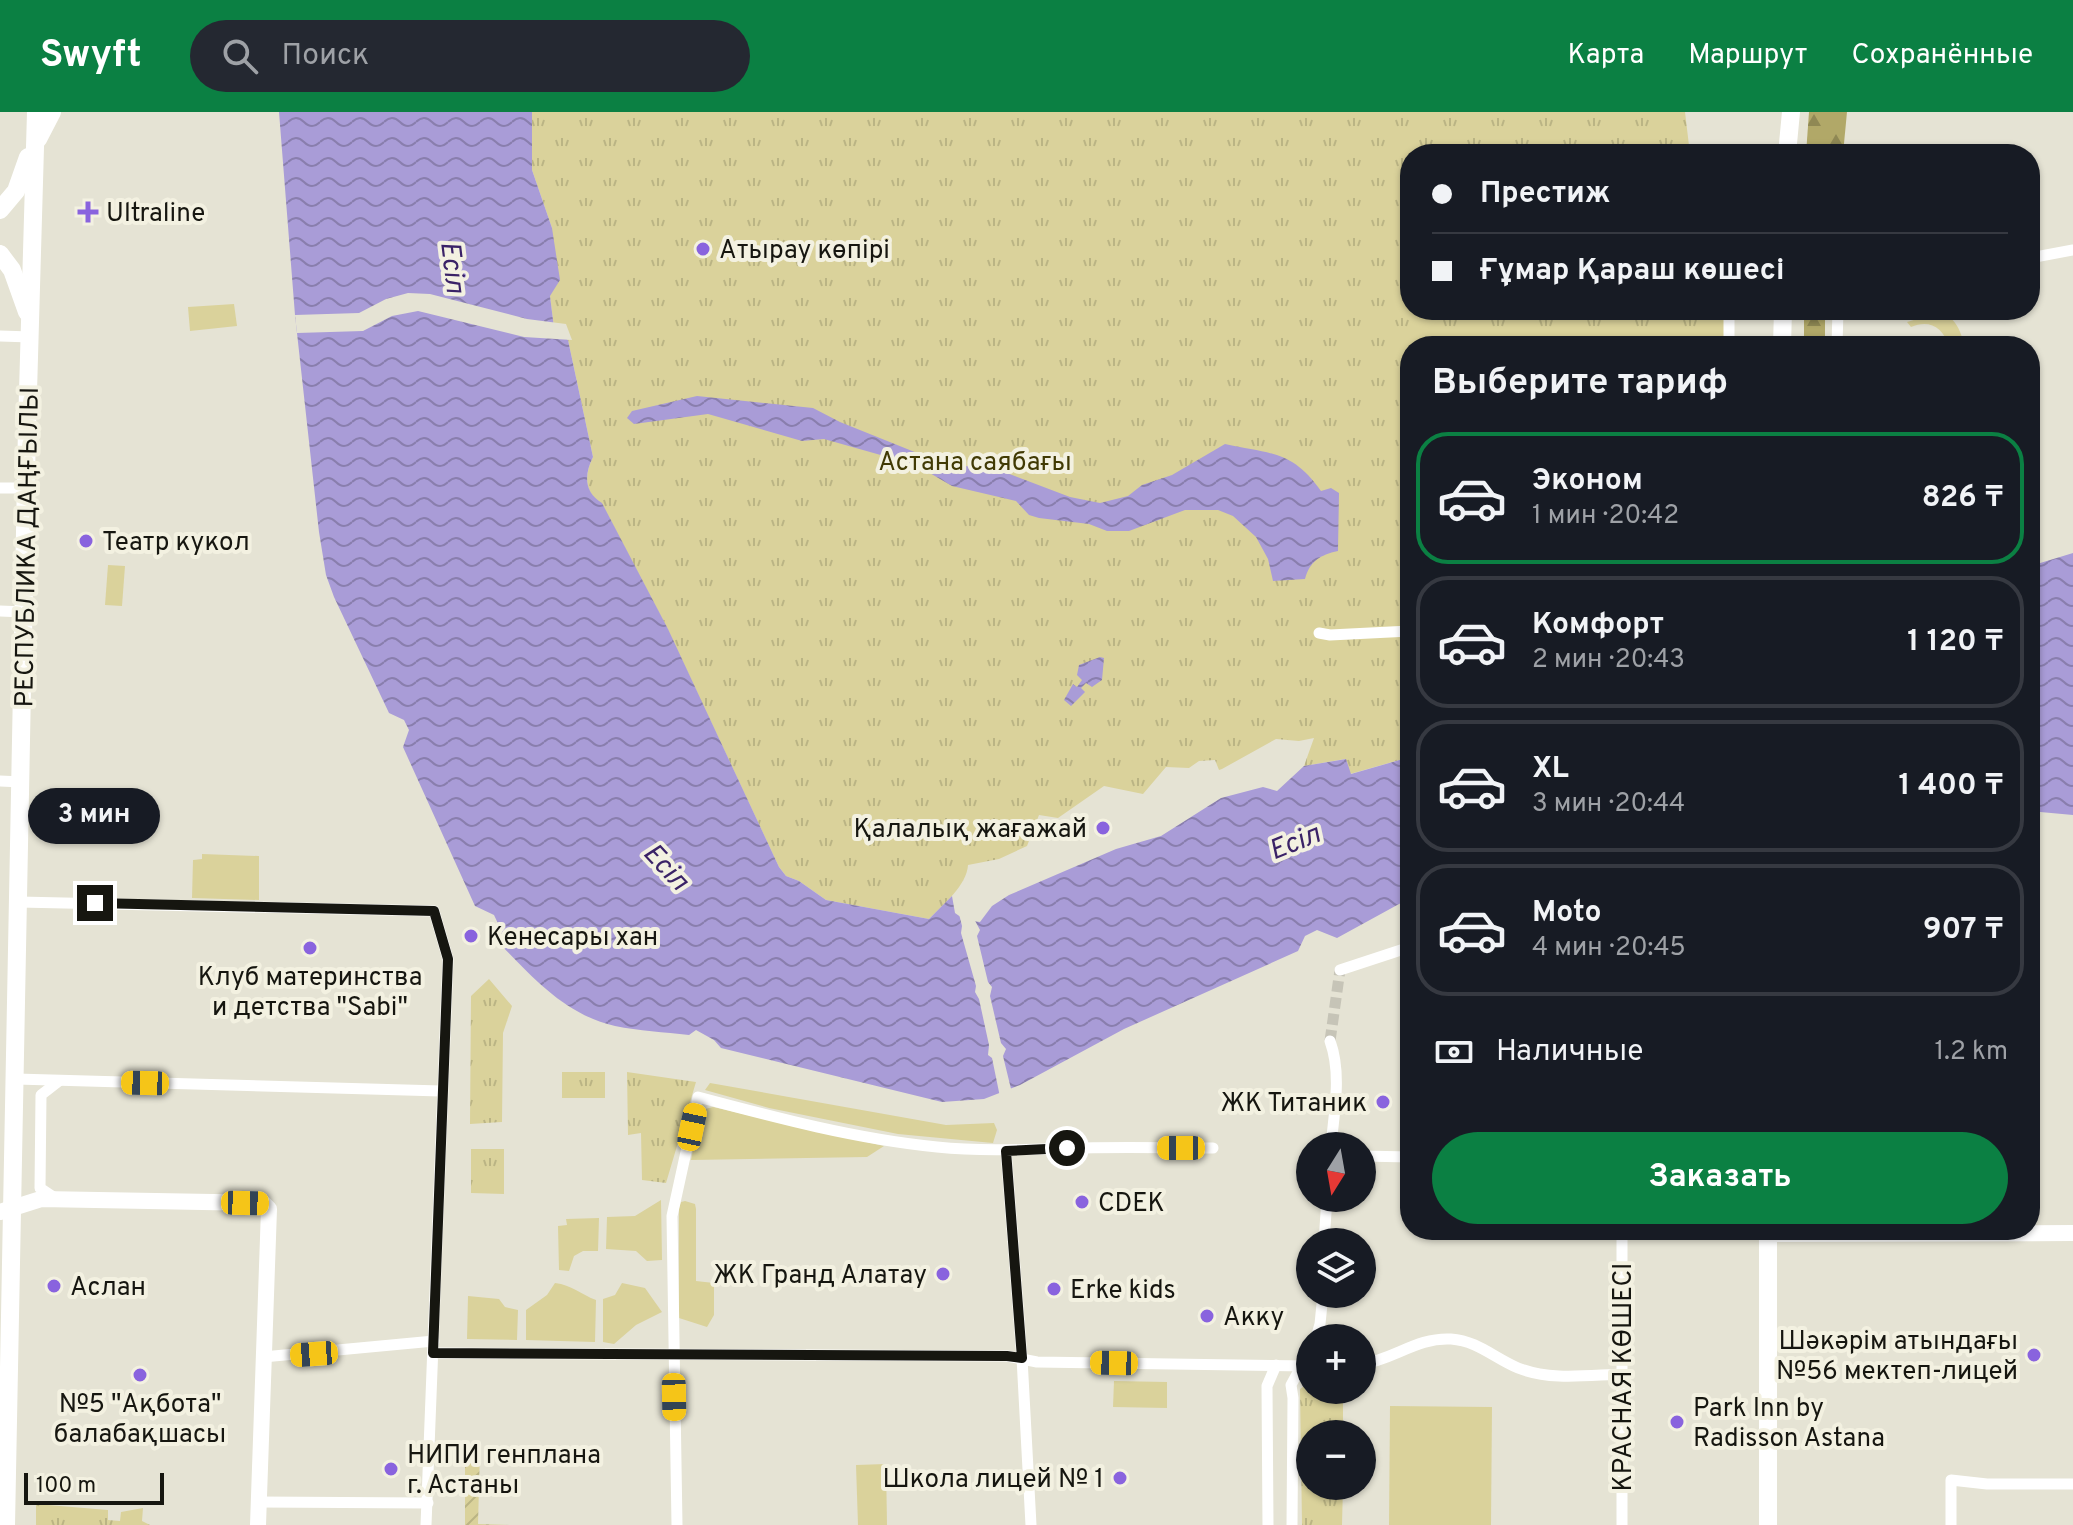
<!DOCTYPE html>
<html lang="ru">
<meta charset="utf-8">
<style>
body{margin:0;font-family:Overpass,sans-serif;background:#242831;color:#f1f3f6;height:100vh;display:flex;flex-direction:column;font-size:30px;white-space:nowrap}
*{box-sizing:border-box;margin:0}
p{font-size:26px;color:#9ea1a6}
.icon{flex:none;width:44px;height:44px;fill:none;stroke:currentColor;stroke-width:2;stroke-linecap:round;stroke-linejoin:round}
.map{position:relative;flex:1;overflow:hidden}
.side{position:absolute;left:1400px;top:224px;width:640px;height:904px;display:flex;flex-direction:column;background:#171b24;border-radius:32px;box-shadow:0 2px 6px #0004}
.side>*{flex:none}
.banner{position:absolute;left:1400px;top:32px;width:640px;height:176px;border-radius:32px;box-shadow:0 2px 6px #0004;display:grid;align-content:center;height:176px;padding:0 32px;background:#171b24}
.needle{width:52px;rotate:191deg}
.buttons{position:absolute;left:1296px;top:1020px;display:grid;gap:16px}
.buttons a{display:grid;place-items:center;width:80px;height:80px;border-radius:50%;background:#171b24;box-shadow:0 2px 6px #0004;font-size:40px}
.scale{position:absolute;left:24px;bottom:20px;width:140px;box-sizing:border-box;padding-left:8px;border:4px solid #161610;border-top:0;font-size:22px;line-height:28px;white-space:nowrap;color:#161610;-webkit-text-stroke:6px #f3f1e1;paint-order:stroke}
.end{position:absolute;width:36px;height:36px;margin:-18px;border:10px solid #161610;background:#fff;box-shadow:0 0 0 4px #fff}
.from{border-radius:50%}
.bubble{position:absolute;height:56px;border-radius:28px;background:#171b24;box-shadow:0 2px 6px #0004;font-size:26px;font-weight:700;line-height:56px;text-align:center}
.car{position:absolute;width:24px;height:48px;margin:-24px -12px;border-radius:10px;box-shadow:0 0 6px 2px #0007;background:linear-gradient(#f5c518 24%,#345 0 40%,#f5c518 0 76%,#345 0 86%,#f5c518 0)}
.banner b{display:flex;align-items:center;gap:28px;height:76px;font-size:30px}
.banner b+b{border-top:2px solid #363941}
.banner i{width:20px;height:20px;background:#f1f3f6}
ul{padding:0;list-style:none}
li{display:flex;align-items:center;gap:24px;height:132px;margin:0 16px 12px;padding:0 16px;border:4px solid #363941;border-radius:32px}
li div{flex:1}
li b{display:block;font-size:30px}
li em{font-style:normal;font-weight:700}
li.current{border-color:#0b8043}
li>.icon{width:72px;height:72px;stroke-width:1.5}
h2{padding:0 32px;font-size:36px;line-height:96px}
.pay{display:flex;align-items:center;gap:20px;height:88px;padding:0 32px;font-size:30px}
.pay p{margin-inline-start:auto}
.primary-button{display:flex;gap:16px;margin-top:auto;padding:16px 32px}
.primary-button a{flex:1;height:92px;border-radius:48px;background:#0b8043;color:#fff;font-size:32px;font-weight:700;line-height:92px;text-align:center}
header{display:flex;align-items:center;gap:48px;box-sizing:border-box;height:112px;padding:0 40px;background:#0b8043;color:#fff}
header strong{font-size:38px}
nav{display:flex;gap:44px;margin-inline-start:auto;font-size:28px}
.search{width:560px;height:72px;background:#242831;display:flex;align-items:center;gap:20px;box-sizing:border-box;padding:0 28px;border-radius:44px;color:#9ea1a6;font-size:30px}
.map>svg:first-child{display:block}
.grass{fill:#dad29b}
.forest{fill:url(#forest-firs)}
.park{fill:url(#park-tufts)}
.garden{fill:url(#garden-furrows)}
.water{fill:url(#water-waves)}
.pier{fill:#e5e3d4}
.lines{fill:none;stroke-linecap:round;stroke-linejoin:round}
.street-tunnel{stroke:#c6c4b7;stroke-width:11;stroke-dasharray:11 5.5;stroke-linecap:butt}
.street{stroke:#fff;stroke-width:11}
.secondary{stroke:#fff;stroke-width:16}
.primary{stroke:#fff;stroke-width:18}
.route{stroke:#161610;stroke-width:10}
.poi-dot{fill:#8963de;stroke:#f3f1e1;stroke-width:3}
.labels{text-anchor:middle;stroke-width:8;stroke-linejoin:round;paint-order:stroke}
.poi-label{font-size:26px;fill:#161610;stroke:#f3f1e1;text-anchor:start}
.park-label{font-size:26px;fill:#413a04;stroke:#f3f1e1}
.street-label{font-size:26px;fill:#161610;stroke:#f3f1e1}
.water-label{font-size:28px;font-style:italic;fill:#3a2267;stroke:#f3f1e1}
</style>
<header>
<strong>Swyft</strong>
<div class="search"><svg class="icon" aria-label="search" viewBox="0 0 24 24"><circle cx="10" cy="10" r="6"/><path d="M15 15l6 6"/></svg>Поиск</div>
<nav><a>Карта</a><a>Маршрут</a><a>Сохранённые</a></nav>
</header>
<div class="map">
<svg width="2073" height="1413" viewBox="0 0 2073 1413">
<defs>
<pattern id="forest-firs" width="22" height="20" patternUnits="userSpaceOnUse" patternTransform="scale(2)"><rect width="22" height="20" fill="#b1a868"/><path d="M5 1l3.5 6h-7zM16 11l3.5 6h-7z" fill="#8f8854"/></pattern>
<pattern id="park-tufts" width="24" height="20" patternUnits="userSpaceOnUse" patternTransform="scale(2)"><rect width="24" height="20" fill="#dad29b"/><path d="M3 7l-1-3M5 7V3M7 7l1-3M15 17l-1-3M17 17v-4M19 17l1-3" fill="none" stroke="#bab484"/></pattern>
<pattern id="garden-furrows" width="10" height="10" patternUnits="userSpaceOnUse" patternTransform="scale(2)"><rect width="10" height="10" fill="#dad29b"/><path d="M-1 1l2-2M0 10L10 0M9 11l2-2" fill="none" stroke="#bab484"/></pattern>
<pattern id="water-waves" width="16" height="10" patternUnits="userSpaceOnUse" patternTransform="scale(2)"><rect width="16" height="10" fill="#a99cd7"/><path d="M0 5q4-4 8 0t8 0" fill="none" stroke="#897ead"/></pattern>
</defs>
<rect width="100%" height="100%" fill="#e5e3d4"/>
<g class="grass">
<path d="M234 192 237 214 190 219 188 195Z"/>
<path d="M1928 198C1950 198 1961 214 1964 234H1949C1943 215 1929 207 1911 215L1907 210 1927 204Z"/>
<path d="M108 453 125 454 122 494 105 493Z"/>
<path d="M202 742 259 744V788L192 786 193 748 202 747Z"/>
<path d="M710 971 946 1013 994 1011 997 1018 993 1031 898 1022 769 996 705 978Z"/>
<path d="M713 995 884 1034 867 1045 691 1048 701 998Z"/>
<path d="M661 1088 662 1148 647 1149 636 1139 606 1137 607 1105 635 1104Z"/>
<path d="M685 1089 695 1092 696 1097V1169L714 1171V1203L707 1215 679 1206V1096L681 1090Z"/>
<path d="M599 1106 598 1139H583L574 1144 569 1159 559 1158 558 1114 567 1113 566 1107Z"/>
<path d="M555 1171C572 1173 580 1182 596 1188L595 1230 526 1228V1198L547 1183Z"/>
<path d="M622 1171 645 1176 662 1200 636 1213 614 1232 603 1230V1187L615 1183Z"/>
<path d="M468 1184 499 1187 505 1195 518 1198 517 1228 467 1227Z"/>
<path d="M1114 1269 1167 1270V1296L1113 1295Z"/>
<path d="M1390 1294 1492 1295 1491 1413H1389Z"/>
<path d="M886 1352 887 1413H858L856 1353Z"/>
</g>
<g class="forest">
<path d="M1809 0H1847L1843 42H1806Z"/>
<rect x="1804" y="198" width="21" height="36"/>
</g>
<g class="park">
<path d="M532 0H1685L1690 42H1410V198H1724L1725 234H1410V645L1350 662 1345 647 1304 654 1314 626 1299 629 1276 627 1222 657 1219 658 1215 648 1199 649 1189 656 1166 655 1143 682 1104 674 1058 706 1039 703 1027 734 999 747 968 753C967 773 943 793 929 807L826 788 799 769 786 764 779 755 667 516 602 392C584 381 584 363 593 345L568 228 554 216 550 184 552 116 532 58Z"/>
<path d="M489 867 512 894 503 921 502 1010 470 1012 471 884Z"/>
<rect x="562" y="960" width="43" height="26"/>
<path d="M627 960 696 970 666 1071 642 1068 641 1021 628 1023Z"/>
<path d="M471 1037H504V1082L471 1081Z"/>
<path d="M1310 1270V1278H1343V1322H1310V1374H1343L1342 1413H1302L1300 1277Z"/>
<path d="M36 1392 108 1398V1408L120 1409 121 1400 143 1396 142 1409 150 1413H36Z"/>
</g>
<path class="garden" d="M465 1336 480 1338 478 1412 511 1413H465Z"/>
<g class="water">
<path d="M279 0H532V58L552 116 560 168 550 184 554 216 568 228 593 345C584 363 584 380 602 391L668 517 779 755 786 764 799 769 826 788 929 807 952 784 955 801 965 808 980 810 992 794 1009 783 1116 737 1161 724 1221 686 1263 675 1277 679 1304 654 1346 647 1351 662 1410 645V786L1337 826 1317 818 1305 824 1298 839 1124 917 1020 973 984 987 942 990 721 936 714 928 696 918 689 923C664 920 639 919 615 914 566 903 533 866 500 832L502 820 494 803 475 794 403 635 409 618 404 608 389 601 334 485 326 463 319 420 295 203Z"/>
<path d="M697 284 813 296 840 310 942 351 999 358 1070 385 1100 391 1128 384 1142 373 1172 363 1225 332C1270 342 1292 338 1321 379L1331 376 1339 381 1338 439C1320 443 1310 449 1305 467L1273 469 1268 447 1256 425 1233 404 1218 398H1185L1129 419H1107L1089 412 1039 406 1029 403 1016 389 952 374 916 353 824 327 802 329 708 302 634 312 627 306 632 299Z"/>
<path d="M2073 441V703L2030 699V454Z"/>
<path d="M1100 545 1104 546 1102 568 1092 575 1086 571 1081 576 1085 580 1071 594 1064 588 1073 572 1077 575 1082 568 1077 563 1079 553Z"/>
</g>
<g class="pier">
<path d="M408 181 430 182 527 207 566 212 572 228 524 225 418 199 392 204 363 219 297 221 295 203 359 201 386 187Z"/>
<path d="M957 794 958 799 967 805H973L980 818 977 824 988 870 992 875 990 884 1001 931 1006 937 1003 944 1012 981 1000 985 992 946 988 943 989 933 979 887 975 880 976 874 961 821 962 814Z"/>
</g>
<g class="lines">
<path class="street-tunnel" d="M1330 929 1340 858"/>
<g class="street">
<path d="M2030 146 2073 138"/>
<path d="M1729 198V234"/>
<path d="M0 224 31 225"/>
<path d="M1837 234 1838 198"/>
<path d="M0 376H26"/>
<path d="M0 499 24 500"/>
<path d="M1319 521 1330 523 1410 519"/>
<path d="M0 669 22 670"/>
<path d="M19 790 434 799 448 847 426 1413"/>
<path d="M1340 858 1410 835"/>
<path d="M1330 929C1342 962 1334 1000 1331 1034"/>
<path d="M16 967 441 979"/>
<path d="M1006 1039 1022 1246 1031 1413"/>
<path d="M1362 1044 1410 1045"/>
<path d="M55 1086 40 1076 41 983 59 969"/>
<path d="M1622 1118V1413"/>
<path d="M1324 1130 1327 1086"/>
<path d="M1316 1226 1320 1212 1323 1182"/>
<path d="M433 1241 1007 1244 1037 1250 1310 1254"/>
<path d="M263 1245 434 1229"/>
<path d="M1362 1252C1393 1248 1417 1225 1451 1227 1478 1229 1494 1246 1518 1256 1551 1269 1588 1263 1623 1262"/>
<path d="M258 1390 428 1391"/>
<path d="M677 1413 672 1104 698 985C777 1006 856 1027 937 1035 986 1040 1035 1037 1084 1036 1127 1035 1170 1036 1213 1036"/>
<path d="M1268 1413 1267 1274 1276 1253"/>
<path d="M1292 1413 1293 1286 1291 1273 1310 1238"/>
<path d="M1951 1413V1368L1987 1372H2073"/>
</g>
<g class="secondary">
<path d="M0 1100 41 1087 263 1091 269 1097 258 1413"/>
<path d="M1768 1122 2073 1121"/>
</g>
<g class="primary">
<path d="M38 27 52 0"/>
<path d="M1787 42 1791 0"/>
<path d="M0 98 16 79 28 45"/>
<path d="M0 142 12 158 27 200"/>
<path d="M1782 234 1783 198"/>
<path d="M1768 1118V1413"/>
<path d="M6 1413 27 315 36 0"/>
</g>
</g>
<g class="lines">
<path class="route" d="M95 791 434 799 448 847 433 1241 1007 1244 1022 1246 1006 1039 1067 1036"/>
</g>
<g class="poi-dot">
<path d="M84 88h8v8h8v8h-8v8h-8v-8h-8v-8h8z"/>
<circle cx="703" cy="137" r="8"/>
<circle cx="86" cy="429" r="8"/>
<circle cx="1103" cy="716" r="8"/>
<circle cx="471" cy="824" r="8"/>
<circle cx="310" cy="836" r="8"/>
<circle cx="1383" cy="990" r="8"/>
<circle cx="1082" cy="1090" r="8"/>
<circle cx="943" cy="1162" r="8"/>
<circle cx="54" cy="1174" r="8"/>
<circle cx="1054" cy="1177" r="8"/>
<circle cx="1207" cy="1204" r="8"/>
<circle cx="2034" cy="1243" r="8"/>
<circle cx="140" cy="1263" r="8"/>
<circle cx="1677" cy="1310" r="8"/>
<circle cx="391" cy="1357" r="8"/>
<circle cx="1120" cy="1366" r="8"/>
</g>
<g class="labels">
<g class="poi-label">
<text x="106" y="109">Ultraline</text>
<text x="719" y="146">Атырау көпірі</text>
<text x="102" y="438">Театр кукол</text>
<text x="1087" y="725" text-anchor="end">Қалалық жағажай</text>
<text x="487" y="833">Кенесары хан</text>
<text x="310" y="873" text-anchor="middle">Клуб материнства<tspan x="310" dy="30">и детства "Sabi"</tspan></text>
<text x="1367" y="999" text-anchor="end">ЖК Титаник</text>
<text x="1098" y="1099">CDEK</text>
<text x="927" y="1171" text-anchor="end">ЖК Гранд Алатау</text>
<text x="70" y="1183">Аслан</text>
<text x="1070" y="1186">Erke kids</text>
<text x="1223" y="1213">Акку</text>
<text x="2018" y="1237" text-anchor="end">Шәкәрім атындағы<tspan x="2018" dy="30">№56 мектеп-лицей</tspan></text>
<text x="140" y="1300" text-anchor="middle">№5 "Ақбота"<tspan x="140" dy="30">балабақшасы</tspan></text>
<text x="1693" y="1304">Park Inn by<tspan x="1693" dy="30">Radisson Astana</tspan></text>
<text x="407" y="1351">НИПИ генплана<tspan x="407" dy="30">г. Астаны</tspan></text>
<text x="1104" y="1375" text-anchor="end">Школа лицей № 1</text>
</g>
<g class="park-label">
<text x="975" y="358">Астана саябағы</text>
</g>
<g class="street-label">
<text transform="translate(26 435) rotate(-89)" y="9">РЕСПУБЛИКА ДАҢҒЫЛЫ</text>
<text transform="translate(1622 1265) rotate(-90)" y="9">КРАСНАЯ КӨШЕСІ</text>
</g>
<g class="water-label">
<text transform="translate(454 155) rotate(83)" y="10">Есіл</text>
<text transform="translate(1294 729) rotate(-22)" y="10">Есіл</text>
<text transform="translate(667 754) rotate(47)" y="10">Есіл</text>
</g>
</g>
</svg>
<div class="buttons">
<a><svg class="needle" viewBox="-14 -14 28 28"><path d="M0-13l5 13h-10z" fill="#e53935"/><path d="M0 13l5-13h-10z" fill="#9ea1a6"/></svg></a>
<a><svg class="icon" aria-label="layers" viewBox="0 0 24 24"><path d="M12 4l9 5-9 5-9-5zM3 14l9 5 9-5"/></svg></a>
<a>+</a>
<a>−</a>
</div>
<div class="scale">100 m</div>
<i class="end from" style="left:1067px;top:1036px"></i>
<i class="end" style="left:95px;top:791px"></i>
<div class="bubble" style="left:28px;top:676px;width:132px">3 мин</div>
<i class="car" style="left:145px;top:971px;rotate:271deg"></i>
<i class="car" style="left:692px;top:1015px;rotate:12deg"></i>
<i class="car" style="left:1181px;top:1036px;rotate:270deg"></i>
<i class="car" style="left:245px;top:1091px;rotate:91deg"></i>
<i class="car" style="left:314px;top:1242px;rotate:266deg"></i>
<i class="car" style="left:1114px;top:1251px;rotate:271deg"></i>
<i class="car" style="left:674px;top:1285px;rotate:179deg"></i>
<div class="banner">
<b><i class="from"></i>Престиж</b>
<b><i></i>Ғұмар Қараш көшесі</b>
</div>
<section class="side">
<h2>Выберите тариф</h2>
<ul>
<li class="current"><svg class="icon" aria-label="car" viewBox="0 0 24 24"><path d="M5 17H2v-5l4-1 3-4h7l3 4 3 1v5h-3M9 17h6M6 11h13"/><circle cx="7" cy="17" r="2"/><circle cx="17" cy="17" r="2"/></svg><div><b>Эконом</b><p>1 мин · 20:42</p></div><em>826 ₸</em></li>
<li><svg class="icon" aria-label="car" viewBox="0 0 24 24"><path d="M5 17H2v-5l4-1 3-4h7l3 4 3 1v5h-3M9 17h6M6 11h13"/><circle cx="7" cy="17" r="2"/><circle cx="17" cy="17" r="2"/></svg><div><b>Комфорт</b><p>2 мин · 20:43</p></div><em>1 120 ₸</em></li>
<li><svg class="icon" aria-label="car" viewBox="0 0 24 24"><path d="M5 17H2v-5l4-1 3-4h7l3 4 3 1v5h-3M9 17h6M6 11h13"/><circle cx="7" cy="17" r="2"/><circle cx="17" cy="17" r="2"/></svg><div><b>XL</b><p>3 мин · 20:44</p></div><em>1 400 ₸</em></li>
<li><svg class="icon" aria-label="car" viewBox="0 0 24 24"><path d="M5 17H2v-5l4-1 3-4h7l3 4 3 1v5h-3M9 17h6M6 11h13"/><circle cx="7" cy="17" r="2"/><circle cx="17" cy="17" r="2"/></svg><div><b>Moto</b><p>4 мин · 20:45</p></div><em>907 ₸</em></li>
</ul>
<div class="pay"><svg class="icon" aria-label="cash" viewBox="0 0 24 24"><path d="M3 7h18v10H3z"/><circle cx="12" cy="12" r="2"/></svg>Наличные<p>1.2 km</p></div>
<div class="primary-button"><a>Заказать</a></div>
</section>
</div>
